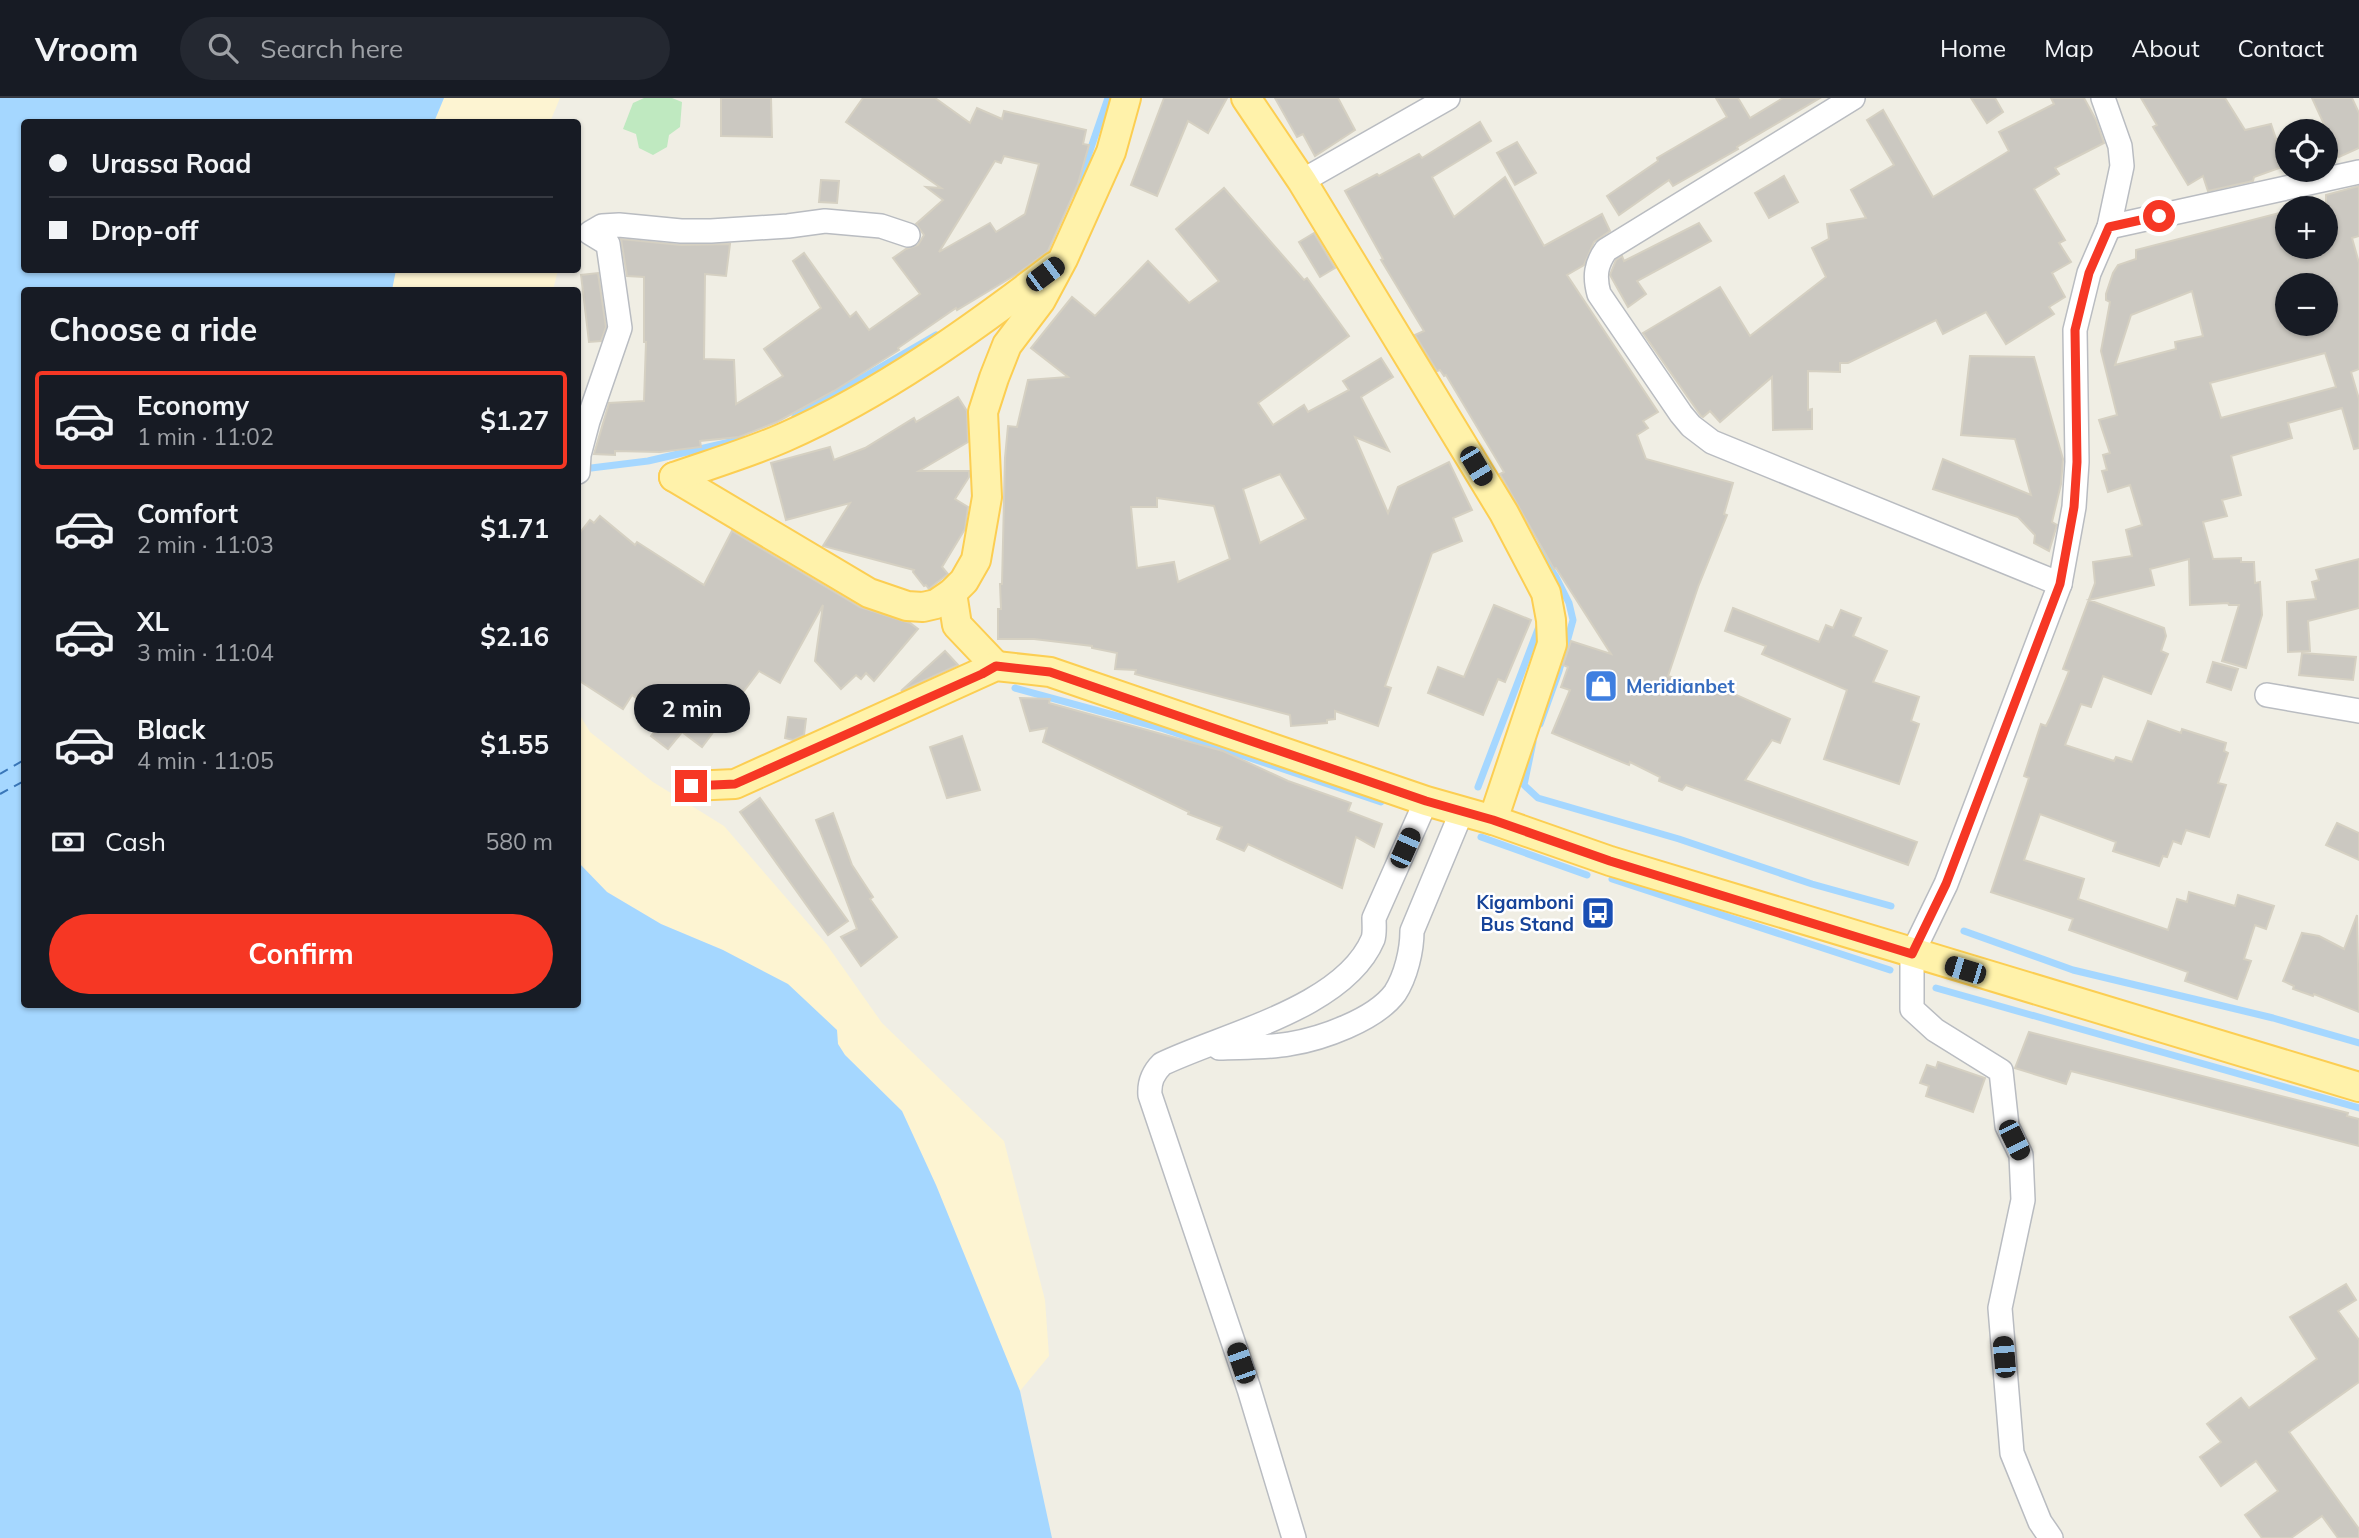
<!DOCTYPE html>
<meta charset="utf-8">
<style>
body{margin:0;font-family:Mulish,sans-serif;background:#242831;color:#f1f3f6;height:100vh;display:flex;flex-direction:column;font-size:26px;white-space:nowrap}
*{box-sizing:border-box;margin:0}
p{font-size:23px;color:#9ea1a6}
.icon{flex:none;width:38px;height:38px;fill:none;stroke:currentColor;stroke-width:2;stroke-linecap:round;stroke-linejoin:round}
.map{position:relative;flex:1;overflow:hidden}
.sheet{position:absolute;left:21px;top:189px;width:560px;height:721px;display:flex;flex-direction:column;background:#171b24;border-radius:7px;box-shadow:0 2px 5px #0004}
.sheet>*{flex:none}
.banner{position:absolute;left:21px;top:21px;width:560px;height:154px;border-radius:7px;box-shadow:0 2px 5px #0004;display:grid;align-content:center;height:154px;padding:0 28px;background:#171b24}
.fabs{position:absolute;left:2275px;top:21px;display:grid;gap:14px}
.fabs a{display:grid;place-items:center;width:63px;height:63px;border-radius:50%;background:#171b24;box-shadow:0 2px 5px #0004;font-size:35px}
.end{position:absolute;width:32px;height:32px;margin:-16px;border:9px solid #f63724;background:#fff;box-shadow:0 0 0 4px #fff}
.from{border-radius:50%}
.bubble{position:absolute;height:49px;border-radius:24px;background:#171b24;box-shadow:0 2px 5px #0004;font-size:23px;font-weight:700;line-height:49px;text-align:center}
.car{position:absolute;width:21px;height:42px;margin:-21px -10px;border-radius:9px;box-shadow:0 0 5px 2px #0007;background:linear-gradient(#222 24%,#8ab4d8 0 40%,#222 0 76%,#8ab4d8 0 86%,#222 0)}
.banner b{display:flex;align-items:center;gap:24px;height:66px;font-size:26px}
.banner b+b{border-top:2px solid #363941}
.banner i{width:18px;height:18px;background:#f1f3f6}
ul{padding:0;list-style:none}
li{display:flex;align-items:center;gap:21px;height:98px;margin:0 14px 10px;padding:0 14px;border:4px solid transparent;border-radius:7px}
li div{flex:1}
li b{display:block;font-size:26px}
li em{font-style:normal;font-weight:700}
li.current{border-color:#f63724}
li>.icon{width:63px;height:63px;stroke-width:1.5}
h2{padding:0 28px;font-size:32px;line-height:84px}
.pay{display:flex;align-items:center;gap:18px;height:77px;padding:0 28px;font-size:26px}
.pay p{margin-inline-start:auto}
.action{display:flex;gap:14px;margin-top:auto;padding:14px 28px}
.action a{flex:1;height:80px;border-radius:42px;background:#f63724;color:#fff;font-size:28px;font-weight:700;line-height:80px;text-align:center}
header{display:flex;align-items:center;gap:42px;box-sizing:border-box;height:98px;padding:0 35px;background:#171b24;border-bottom:2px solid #363941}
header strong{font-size:33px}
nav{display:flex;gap:38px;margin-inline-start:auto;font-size:24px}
.search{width:490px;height:63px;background:#242831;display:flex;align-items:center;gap:18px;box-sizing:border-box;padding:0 24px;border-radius:38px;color:#9ea1a6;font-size:26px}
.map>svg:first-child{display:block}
.green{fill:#bfe9c0}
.sand{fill:#fdf4d2}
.water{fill:#a5d7ff}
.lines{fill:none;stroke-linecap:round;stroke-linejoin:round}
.stream{stroke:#a5d7ff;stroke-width:7}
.ferry{stroke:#3a77b9;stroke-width:2;stroke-dasharray:9 7;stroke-linecap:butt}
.building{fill:#cbc8c1;stroke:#d5d0c2;stroke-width:2;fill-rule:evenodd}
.minor-casing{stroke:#b9bcc1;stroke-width:26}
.major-casing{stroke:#fcce52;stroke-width:32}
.minor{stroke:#fff;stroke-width:23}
.major{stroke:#fff2aa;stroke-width:28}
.route{stroke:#f63724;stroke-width:9}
.labels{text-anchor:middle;stroke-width:5;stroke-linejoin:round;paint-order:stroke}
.shop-label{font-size:19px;font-weight:bold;fill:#366cbe;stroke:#fff;text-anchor:start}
.transit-label{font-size:19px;font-weight:bold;fill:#164399;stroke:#fff;text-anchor:end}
</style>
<header>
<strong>Vroom</strong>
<div class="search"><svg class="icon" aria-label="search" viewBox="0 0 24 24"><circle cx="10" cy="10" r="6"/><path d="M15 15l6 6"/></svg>Search here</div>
<nav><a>Home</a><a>Map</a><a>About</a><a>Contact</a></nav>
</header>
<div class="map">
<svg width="2359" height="1440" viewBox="0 0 2359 1440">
<rect width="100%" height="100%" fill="#f0eee4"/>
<path class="green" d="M644 0H672L682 4 680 29 669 37 667 49 653 57 639 50 636 36 623 31 633 5Z"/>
<g class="sand">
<path d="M444 0H560L550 24H434Z"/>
<path d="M396 172H558L553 192H392Z"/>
<path d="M578 614 590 634 653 684 724 728 827 847 882 925 1004 1043 1045 1202 1049 1258 1020 1293 936 1087 902 1013 845 957 838 946 723 852 661 826 607 794 578 764Z"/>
</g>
<path class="water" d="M0 0H444L434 24H24V172H396L392 192H24V906H578V764L607 794 661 826 723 852 788 886 837 932 838 946 845 957 902 1013 936 1087 1020 1293 1052 1440H0Z"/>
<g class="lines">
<g class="stream">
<path d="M1077 99 1084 70 1108 0"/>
<path d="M795 319 936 237"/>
<path d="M583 371 648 363 743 341"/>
<path d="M1535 447 1556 479 1569 505 1573 522 1559 573 1540 626"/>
<path d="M1015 590 1161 630 1381 704"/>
<path d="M1533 644 1524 687 1538 700 1679 741 1812 786 1891 808"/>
<path d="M1478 689 1540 526"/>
<path d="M1481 739 1587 777"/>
<path d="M1612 781 1890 872"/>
<path d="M1964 833 2073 872 2273 920 2359 945"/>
<path d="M1936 890 2359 1010"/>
</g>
<g class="ferry">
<path d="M0 676 24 662"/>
<path d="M0 696 24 683"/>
</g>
</g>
<g class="building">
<path d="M721 0H771L772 39 721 38Z"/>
<path d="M863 0H935L970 25 977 10 1002 21 1004 13 1086 32 1083 46 1089 47 1078 86 1048 153 1017 176 957 212 956 210 898 250 899 252 834 293 777 324 739 339 700 343 701 349 660 354 615 353V357L594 356 609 305 644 303 646 244H644V179L627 178 621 141 681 147 730 146 726 178 705 176 704 261 734 262 736 306 783 278 764 251 821 210 793 163 804 155 850 219 856 214 869 232 920 196 893 160 906 151 918 147 924 137 916 126 943 102 926 89 941 90 846 24ZM1004 58 1039 66 1025 116 996 134 990 125 939 154 995 63 1001 65Z"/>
<path d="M1164 0H1227L1208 35 1188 23 1157 98 1131 87Z"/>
<path d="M1275 0H1338L1355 32 1315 58 1303 36 1297 39Z"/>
<path d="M1716 0H1738L1750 20 1783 0H1820L1737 49 1738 51 1673 88 1669 82 1619 117 1607 98 1658 63 1657 60 1727 19Z"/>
<path d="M1971 0H1995L2003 14 1987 25Z"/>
<path d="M2051 0H2084L2096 22 2104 45 2055 70 2059 76 2034 91 2065 142 2059 145 2071 164 2052 175 2065 199 2049 209 2054 216 2006 246 1986 214 1943 236 1936 222 1848 265H1840V274L1808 273V312L1812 311V331L1773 332 1772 279 1720 324 1710 313 1703 319 1701 318 1643 235 1720 189 1750 238 1826 179 1812 150 1829 141 1827 126 1866 120 1851 92 1894 67 1867 22 1883 12 1933 99 2009 53 1999 34 2054 6Z"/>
<path d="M2141 0H2225L2245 32 2271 26 2285 68 2254 79 2253 83 2208 93 2203 78 2188 87 2153 29 2157 27Z"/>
<path d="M2312 0H2352L2359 15V50L2339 59Z"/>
<path d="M1480 24 1491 43 1432 79 1454 119 1505 79 1544 148 1602 116 1610 133 1594 144 1584 167 1567 177 1658 314 1643 323 1648 330 1637 337 1646 361 1733 385 1724 416 1727 417 1698 489 1668 578 1708 591 1710 585 1790 621 1780 645 1772 642 1745 682 1917 744 1908 767 1686 687 1682 692 1659 683 1660 679 1630 664 1629 667 1552 635 1570 592 1561 589 1568 569 1563 567 1571 543 1611 556 1556 470 1554 471 1500 376 1504 374 1446 277 1444 278 1440 272 1437 273 1415 237 1424 233 1381 162 1383 161 1345 93 1377 76 1379 78 1419 56 1422 60Z"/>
<path d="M1517 44 1536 75 1515 87 1497 55Z"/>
<path d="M1784 78 1798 104 1769 120 1755 95Z"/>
<path d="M821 82 839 83 837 105 819 104Z"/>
<path d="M2359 88V138L2352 140 2359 165V271L2351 274 2359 301V350L2354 351 2342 310 2288 325 2292 340 2231 358 2241 397 2222 402 2227 418 2203 424 2213 461 2241 460V464H2254L2255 485 2260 484 2262 517 2246 570 2222 563 2239 507H2229L2228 505 2190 507 2189 461 2150 471 2154 487 2089 502 2164 530 2166 538 2161 553 2168 556 2151 596 2103 578 2091 609 2081 606 2065 647 2114 663 2116 659 2132 664 2148 623 2181 635 2182 631 2226 645 2224 653 2228 655 2218 685 2226 687 2209 739 2186 732 2181 746 2173 743 2167 759 2163 758 2159 768 2113 753 2116 744 2040 716 2024 762 2084 781 2078 801 2168 832 2177 801 2187 804 2189 794 2235 808 2238 797 2274 808 2266 831 2255 827 2244 861 2251 863 2237 901 2185 883 2188 874 2069 832 2073 821 1991 794 2029 680 2024 678 2041 626 2046 628 2050 620 2069 573 2063 571 2095 485 2093 464 2132 458 2126 432 2142 427 2130 387 2108 394 2102 373 2107 372 2103 357 2110 355 2099 322 2117 317 2101 253 2110 204 2106 202V196L2113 175 2118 167 2136 161V152L2287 113V149H2326V97ZM2287 187H2326V226H2287ZM2192 193 2203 238 2175 244 2176 251 2115 267 2131 217ZM2325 255 2336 289 2221 320 2210 285Z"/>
<path d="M1224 90 1304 182 1307 180 1349 238 1258 305 1273 327 1304 307 1308 314 1349 292 1343 283 1381 260 1393 279 1361 299 1389 353 1355 339 1388 415 1398 389 1449 364 1472 412 1453 420 1462 443 1432 455 1385 588 1391 590 1378 628 1335 613V621L1327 622V625L1291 628 1290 617 1135 576 1136 572 1115 571 1117 555 1092 550V548L1034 541H998V511H1001L1000 486H1002L1005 360 1008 328 1017 329 1028 282 1068 279 1031 250 1072 199 1095 218 1148 163 1189 205 1219 183 1176 131ZM1280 376 1306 421 1260 445 1243 391ZM1157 400 1214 408 1230 461 1178 484 1174 464 1137 470 1131 409H1157Z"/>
<path d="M1699 125 1711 143 1637 183 1646 196 1628 209 1610 177 1616 162 1622 158 1624 163Z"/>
<path d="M1314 135 1335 170 1320 179 1299 144Z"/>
<path d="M598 175 606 229 601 243 589 244 581 177Z"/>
<path d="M1970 258 2034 259 2063 361 2061 386 2052 424 2057 427 2049 453 2034 445 2035 437 2018 419 1933 391 1943 361 2031 397 2015 341 1961 337Z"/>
<path d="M958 299 967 313 968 344 919 373H969V379L955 401 968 409 965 431 942 469 948 476 935 486 929 491 926 487 924 488 913 474 914 472 823 448 850 405 786 422 771 365 830 349 834 362 865 350 914 320 916 324Z"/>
<path d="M600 418 635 447 637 444 704 487 732 433 860 509 910 525 918 531 874 583 866 575 861 581 856 577 841 591 815 563 823 507 780 585 759 573 702 649 682 634 668 651 651 638 664 621 632 597 623 611 578 582V437L590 422 594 425Z"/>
<path d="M2359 461V510L2308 523 2310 553 2288 554 2287 504 2316 501 2312 484 2319 482 2316 472Z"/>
<path d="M1494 507 1531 522 1505 584 1498 581 1483 617 1428 595 1438 569 1464 579Z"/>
<path d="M1733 510 1819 544 1826 527 1833 530 1841 512 1861 520 1853 538 1887 553 1873 584 1919 599 1911 623 1919 626 1899 686 1824 661 1847 592 1762 556 1766 548 1725 533Z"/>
<path d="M945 553 958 567 901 593Z"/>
<path d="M2302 555 2356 559 2353 582 2299 577Z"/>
<path d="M2213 564 2238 571 2231 592 2207 584Z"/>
<path d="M1020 600 1050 601 1049 605 1223 653 1288 683 1351 705 1348 713 1382 726 1374 749 1356 739 1342 790 1248 746 1244 753 1217 741 1222 729 1188 716 1189 714 1043 644 1047 630 1030 633Z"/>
<path d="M788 619 806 621 804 637 793 642 785 640Z"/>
<path d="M962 638 980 692 947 700 930 649Z"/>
<path d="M760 700 848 823 828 837 740 714Z"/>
<path d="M833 715 852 767 873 799 870 801 897 839 861 868 841 839 857 831 816 722Z"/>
<path d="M2337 725 2359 735V762L2326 747Z"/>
<path d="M2357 817 2359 914 2314 896 2313 898 2293 891 2294 888 2283 883 2302 835 2319 838 2344 851Z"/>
<path d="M2029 934 2348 1015 2347 1018 2359 1021V1048L2071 973 2066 986 2015 970Z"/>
<path d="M1938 964 1985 980 1973 1014 1926 998 1929 988 1920 985 1927 967 1936 970Z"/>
<path d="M2346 1186 2356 1202 2338 1213 2359 1242V1284L2289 1334 2359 1431V1440H2338L2322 1418 2291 1440H2262L2245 1417 2278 1393 2256 1363 2221 1388 2200 1359 2221 1344 2207 1326 2241 1300 2249 1310 2317 1261 2290 1219Z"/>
</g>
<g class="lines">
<defs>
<g id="minor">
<path d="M1853 0 1606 152C1596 166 1594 178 1599 196L1681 316 1691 328 1712 344 2060 486"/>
<path d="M1302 83 1448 0"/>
<path d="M2109 129 2359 74"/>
<path d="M578 374 579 357 588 323 620 230 608 146 590 135 602 128 619 127 681 133H711L788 128 825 123 881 128 908 137"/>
<path d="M2267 597 2359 613"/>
<path d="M1219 950C1242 949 1267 950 1289 946 1321 941 1375 922 1395 895 1406 878 1412 852 1412 833L1462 713"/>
<path d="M1294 1440 1249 1291 1150 997C1149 984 1153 975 1162 966 1224 936 1344 910 1373 841 1375 835 1374 827 1374 820L1426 703"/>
<path d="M2051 1440 2040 1424 2012 1355 2000 1210 2023 1102 2021 1057 2007 1028 2001 973 1935 932 1912 911V856L1946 786 2060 486 2074 409 2077 364 2075 232 2089 175 2109 129 2122 68 2120 48 2103 0"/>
</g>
<g id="major">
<path d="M1246 0 1302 83 1504 415 1546 495 1551 522 1552 546 1493 722"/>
<path d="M674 379 869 495 907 508 923 509 936 506 952 495 964 483 976 462 987 399 983 314 994 280 1007 247 1041 202 1063 161 1111 54 1126 0"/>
<path d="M674 379C711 366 749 355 785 339 882 296 971 232 1055 168"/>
<path d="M952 495 957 527 996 568"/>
<path d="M691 688 735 686 996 568 1050 574 1426 703 1493 722 1610 763 2359 989"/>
</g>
</defs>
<use href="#minor" class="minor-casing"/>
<use href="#major" class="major-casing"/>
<use href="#minor" class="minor"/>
<use href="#major" class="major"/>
</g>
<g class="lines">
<path class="route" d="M691 688 735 686 982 576 996 568 1050 574 1426 703 1493 722 1610 763 1912 856 1946 786 2060 486 2074 409 2077 364 2075 232 2089 175 2109 129 2159 118"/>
</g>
<defs>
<symbol id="shop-square" viewBox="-11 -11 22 22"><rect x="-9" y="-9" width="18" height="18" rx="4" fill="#3f7fe0" stroke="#fff"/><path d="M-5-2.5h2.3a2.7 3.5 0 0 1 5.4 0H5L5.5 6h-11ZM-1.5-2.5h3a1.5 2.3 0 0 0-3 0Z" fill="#fff"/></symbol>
<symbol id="bus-square" viewBox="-11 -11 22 22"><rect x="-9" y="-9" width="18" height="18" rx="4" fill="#1a4fb4" stroke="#fff"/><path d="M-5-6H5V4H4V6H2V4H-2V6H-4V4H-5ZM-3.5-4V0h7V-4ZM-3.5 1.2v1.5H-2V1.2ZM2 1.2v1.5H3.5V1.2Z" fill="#fff"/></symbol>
</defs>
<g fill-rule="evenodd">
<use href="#shop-square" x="1582" y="569" width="38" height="38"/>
<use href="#bus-square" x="1579" y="796" width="38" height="38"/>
</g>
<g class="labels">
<g class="shop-label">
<text x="1626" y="595">Meridianbet</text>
</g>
<g class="transit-label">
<text x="1574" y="811">Kigamboni<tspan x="1574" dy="22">Bus Stand</tspan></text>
</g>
</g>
</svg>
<div class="fabs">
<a><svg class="icon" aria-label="locate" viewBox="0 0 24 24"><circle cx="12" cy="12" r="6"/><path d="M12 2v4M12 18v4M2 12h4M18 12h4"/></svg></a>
<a>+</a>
<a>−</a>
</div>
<i class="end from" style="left:2159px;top:118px"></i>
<i class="end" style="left:691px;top:688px"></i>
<div class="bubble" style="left:634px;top:586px;width:116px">2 min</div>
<i class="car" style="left:1045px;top:176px;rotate:53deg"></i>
<i class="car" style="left:1476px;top:368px;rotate:149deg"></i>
<i class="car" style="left:1405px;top:750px;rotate:24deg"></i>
<i class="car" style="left:1965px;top:872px;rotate:287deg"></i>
<i class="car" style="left:2014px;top:1042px;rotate:154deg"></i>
<i class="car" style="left:2004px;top:1259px;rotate:355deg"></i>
<i class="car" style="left:1241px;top:1265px;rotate:341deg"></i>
<div class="banner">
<b><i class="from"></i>Urassa Road</b>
<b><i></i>Drop-off</b>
</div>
<section class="sheet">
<h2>Choose a ride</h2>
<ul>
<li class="current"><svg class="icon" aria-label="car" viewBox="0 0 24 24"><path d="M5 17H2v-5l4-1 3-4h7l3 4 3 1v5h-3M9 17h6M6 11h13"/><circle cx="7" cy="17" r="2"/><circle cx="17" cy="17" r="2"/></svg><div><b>Economy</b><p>1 min · 11:02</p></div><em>$1.27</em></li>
<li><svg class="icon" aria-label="car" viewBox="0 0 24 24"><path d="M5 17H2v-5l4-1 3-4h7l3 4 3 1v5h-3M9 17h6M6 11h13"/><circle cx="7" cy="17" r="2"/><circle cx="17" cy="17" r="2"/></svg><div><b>Comfort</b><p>2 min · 11:03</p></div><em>$1.71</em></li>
<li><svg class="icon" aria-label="car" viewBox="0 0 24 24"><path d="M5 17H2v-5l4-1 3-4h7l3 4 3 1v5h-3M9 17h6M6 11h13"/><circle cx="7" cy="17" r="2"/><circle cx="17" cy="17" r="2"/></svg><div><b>XL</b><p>3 min · 11:04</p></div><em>$2.16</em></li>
<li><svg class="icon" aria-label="car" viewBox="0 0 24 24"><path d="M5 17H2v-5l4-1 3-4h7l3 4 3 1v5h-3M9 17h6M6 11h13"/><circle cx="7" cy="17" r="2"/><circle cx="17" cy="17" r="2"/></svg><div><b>Black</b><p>4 min · 11:05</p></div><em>$1.55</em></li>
</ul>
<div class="pay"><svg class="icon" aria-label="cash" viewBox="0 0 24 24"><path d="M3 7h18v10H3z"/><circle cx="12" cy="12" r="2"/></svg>Cash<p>580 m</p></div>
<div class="action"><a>Confirm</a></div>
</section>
</div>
